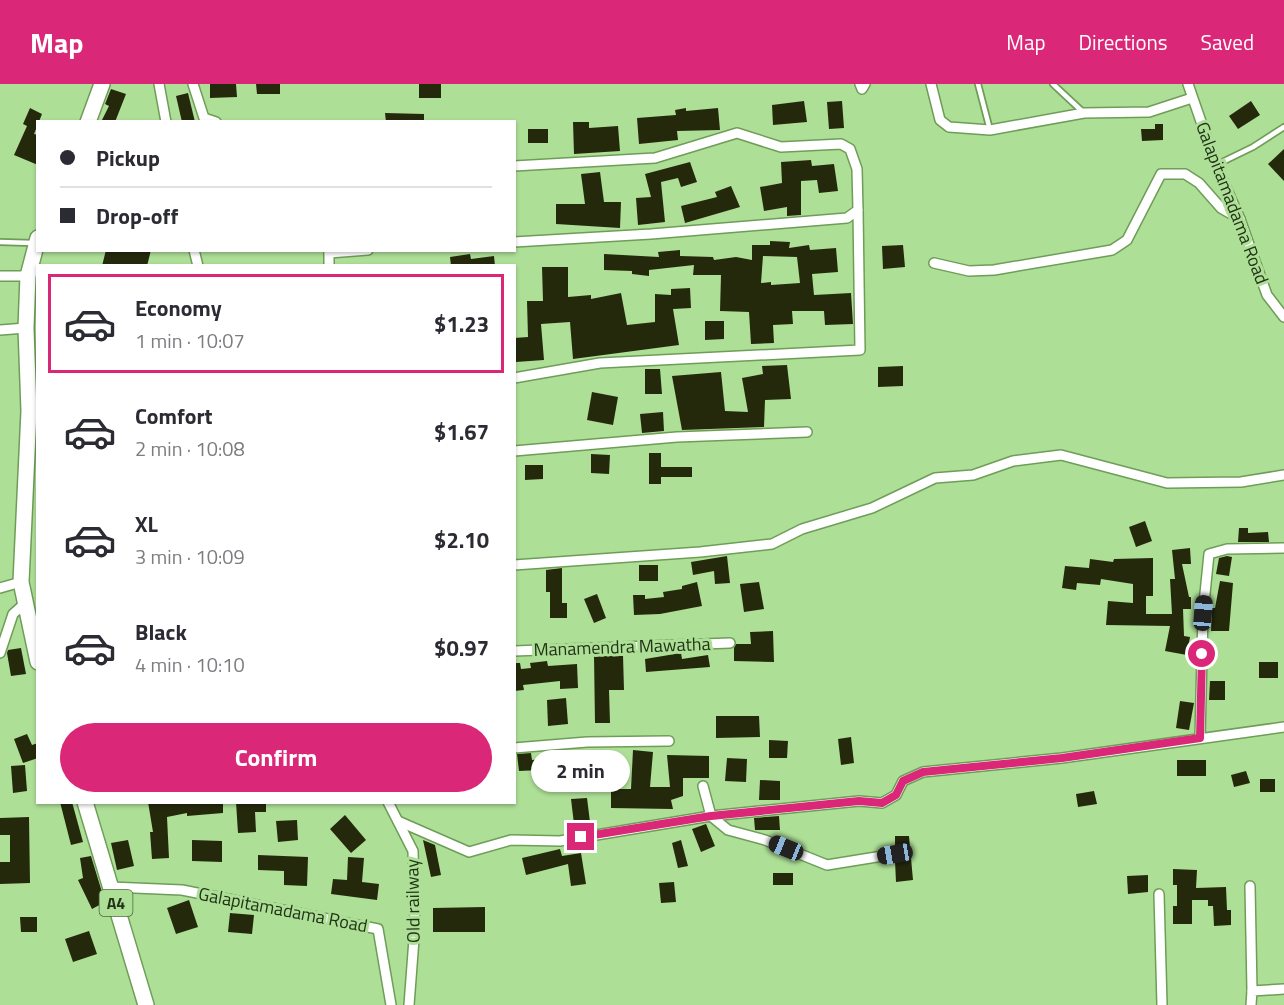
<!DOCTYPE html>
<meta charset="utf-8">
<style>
body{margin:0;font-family:"Titillium Web",sans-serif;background:#f7f7f7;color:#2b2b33;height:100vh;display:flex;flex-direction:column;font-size:22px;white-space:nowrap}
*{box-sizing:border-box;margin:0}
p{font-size:20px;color:#7c7c81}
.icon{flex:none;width:33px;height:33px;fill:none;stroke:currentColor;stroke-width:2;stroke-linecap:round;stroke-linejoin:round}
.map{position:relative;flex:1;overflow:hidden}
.drawer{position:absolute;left:36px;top:180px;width:480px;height:540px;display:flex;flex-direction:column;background:#fff;border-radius:0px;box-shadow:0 2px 4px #0004}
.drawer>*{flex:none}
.top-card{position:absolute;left:36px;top:36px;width:480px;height:132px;border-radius:0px;box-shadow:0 2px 4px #0004;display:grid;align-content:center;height:132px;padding:0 24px;background:#fff}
.end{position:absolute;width:27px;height:27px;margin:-14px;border:8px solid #db2777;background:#fff;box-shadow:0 0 0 3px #fff}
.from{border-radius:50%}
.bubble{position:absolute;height:42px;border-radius:21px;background:#fff;box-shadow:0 2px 4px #0004;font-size:20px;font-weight:700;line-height:42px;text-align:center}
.car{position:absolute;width:18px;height:36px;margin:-18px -9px;border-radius:8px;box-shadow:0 0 4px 2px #0007;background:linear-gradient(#222 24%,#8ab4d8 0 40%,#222 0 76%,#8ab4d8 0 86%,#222 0)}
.top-card b{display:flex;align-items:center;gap:21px;height:57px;font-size:22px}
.top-card b+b{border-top:2px solid #e1e1e2}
.top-card i{width:15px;height:15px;background:#2b2b33}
ul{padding:10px 0 0;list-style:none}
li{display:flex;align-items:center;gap:18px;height:99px;margin:0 12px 9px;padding:0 12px;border:3px solid transparent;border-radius:0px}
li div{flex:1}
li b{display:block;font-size:22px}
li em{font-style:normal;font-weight:700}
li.selected{border-color:#db2777}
li>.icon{width:54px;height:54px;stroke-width:1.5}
.cta{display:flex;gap:12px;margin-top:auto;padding:12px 24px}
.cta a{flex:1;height:69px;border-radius:36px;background:#db2777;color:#fff;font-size:24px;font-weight:700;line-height:69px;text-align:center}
header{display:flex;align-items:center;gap:36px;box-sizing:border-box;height:84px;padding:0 30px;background:#db2777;color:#fff}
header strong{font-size:28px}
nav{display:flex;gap:33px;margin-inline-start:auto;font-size:21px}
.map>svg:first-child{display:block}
.building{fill:#25290c;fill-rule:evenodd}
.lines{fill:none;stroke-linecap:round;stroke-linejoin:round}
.service-casing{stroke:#6e9d58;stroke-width:8}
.minor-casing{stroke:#6e9d58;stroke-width:12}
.trunk-casing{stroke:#6e9d58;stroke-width:18}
.service{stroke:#fff;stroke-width:4.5}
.minor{stroke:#fff;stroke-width:9}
.trunk{stroke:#fff;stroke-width:15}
.route{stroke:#db2777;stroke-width:8}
.labels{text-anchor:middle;stroke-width:6;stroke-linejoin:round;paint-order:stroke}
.shield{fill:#aedf97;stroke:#4b673d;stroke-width:1.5}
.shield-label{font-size:16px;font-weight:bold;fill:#213417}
.street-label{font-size:18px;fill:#213417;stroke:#aedf97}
</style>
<header>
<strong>Map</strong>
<nav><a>Map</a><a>Directions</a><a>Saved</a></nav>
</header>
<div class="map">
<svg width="1284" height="921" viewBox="0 0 1284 921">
<rect width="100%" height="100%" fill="#aedf97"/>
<g class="building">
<path d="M210 0H236L237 13 210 14Z"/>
<path d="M256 0H280V10H257Z"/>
<rect x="419" y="0" width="22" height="14"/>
<path d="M111 5 126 10 115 38H101L109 22 105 20Z"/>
<path d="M188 9 195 38H182L176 12Z"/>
<path d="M804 17 807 38 773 41 772 21Z"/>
<path d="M842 17 844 44 829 45 827 18Z"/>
<path d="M1251 17 1260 31 1238 45 1229 32Z"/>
<path d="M30 24 42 30 34 50 38 51V81L14 71 27 42 23 40Z"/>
<path d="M686 24V27L718 24 720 46 677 47 678 56 639 60 637 34 676 31 675 26Z"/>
<path d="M385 29 424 30V37L386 38Z"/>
<path d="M573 38H589V44L618 42 620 67 574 70Z"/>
<path d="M1155 40H1163V56L1142 57 1141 45H1155Z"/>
<rect x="528" y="45" width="20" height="14"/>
<path d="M1284 65V97L1268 80Z"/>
<path d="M811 76 812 82 834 80 838 107 819 109 817 96 801 97V131L787 132V123L764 127 760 103 782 99 781 78Z"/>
<path d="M690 78 697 98 681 103 678 94 661 98 665 138 638 141 636 114 651 113 645 90Z"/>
<path d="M600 88 604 118H621L620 144 556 140V120H585L581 90Z"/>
<path d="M731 102 740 123 685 139 681 122 717 113 715 108Z"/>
<path d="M770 157 790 158 789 164 809 161 810 166 836 164 838 188 812 190 814 211 851 209 853 240 825 241 824 227H792L793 240 773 241 774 259 751 260 749 228 720 227 721 191H693L694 181 649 186V192L632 190V187L604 186V170L659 173 658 168 680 166V172L713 173 714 176 736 173 752 176V161H770ZM763 172 797 173 800 199 771 201V198L761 199Z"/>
<path d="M903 161 905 183 883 185 882 162Z"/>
<path d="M106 166H151L147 182H102Z"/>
<path d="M470 170 471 175 494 172 495 182H451L450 173Z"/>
<path d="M542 183H568V213L591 211V215L621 209 627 241 655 238V210L671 211V205L690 204 691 224 673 225 679 261 573 275 570 238 541 240 544 276 516 278 514 254 528 253 527 217H543Z"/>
<path d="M705 237H724V255L705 256Z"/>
<path d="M787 281 791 315 765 316 764 343 682 346 672 292 721 288 725 327 748 328 742 294 763 290 762 282Z"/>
<path d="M903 282V302L878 303V283Z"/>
<path d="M645 285H660L662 310H645Z"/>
<path d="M592 308 618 313 613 341 587 336Z"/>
<path d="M663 328 664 347 642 349 640 330Z"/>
<path d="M649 369H661V383H692V393H661V400H649Z"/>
<path d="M591 370 610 371 609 390 591 389Z"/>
<path d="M525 381H543V395L525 396Z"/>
<path d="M1145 437 1152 457 1136 463 1129 443Z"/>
<path d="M1239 444H1248V449L1268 448 1269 458H1238Z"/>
<path d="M1190 464 1191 480H1182L1189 513H1191V525H1183L1184 552 1190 553 1187 571 1165 567 1170 542 1106 541 1108 517 1133 519V500L1101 495 1100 501 1077 499 1076 506 1062 504 1065 482 1089 484 1090 475 1113 478 1114 475 1153 474V512H1146V530H1172L1170 495H1175L1172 466Z"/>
<path d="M727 472 730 499 715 500 714 487 693 491 691 478Z"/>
<path d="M1227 472 1232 473 1229 492 1216 490 1219 474Z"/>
<rect x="639" y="481" width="19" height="16"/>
<path d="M562 484V519H567V534H550V508H546V486Z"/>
<path d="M1220 497 1233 499 1229 547H1211L1212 524H1215Z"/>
<path d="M697 498 702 522 660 530 634 531 633 511H645V515L664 513 663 508 682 505V502Z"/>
<path d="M759 498 764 525 744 528 740 500Z"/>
<path d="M597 510 606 534 594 539 584 515Z"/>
<path d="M773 547 774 578 734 577V564L736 560H751L750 548Z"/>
<path d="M21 564 26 590 11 592 7 569 8 566Z"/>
<path d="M681 569 682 575 708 571 710 583 646 588 645 575Z"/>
<path d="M623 571 624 606H609L610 639H595L594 572Z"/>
<path d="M547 577 548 582 577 580 578 604 560 605V597L523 601 524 606 514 607V579H520L521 585 531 584 530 579Z"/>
<rect x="1259" y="578" width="19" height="16"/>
<path d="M1210 597H1225V616H1209Z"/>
<path d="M566 614 568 640 548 642 547 616Z"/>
<path d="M1180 617 1194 619 1189 646 1176 644Z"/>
<path d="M716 632H759L760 653 716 654Z"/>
<path d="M27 650 32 661 38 659V674L23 679 14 655Z"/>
<path d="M851 653 854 679 841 681 838 655Z"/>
<path d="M769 656 788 657 787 674H769Z"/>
<path d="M633 666 653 668 650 703H670L667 671 709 672V694H683V712L671 716 673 725 611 724V705H631Z"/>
<path d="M531 669 532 676 574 671 577 684 560 687 561 691 542 694 540 686 519 687 517 670Z"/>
<path d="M727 674 747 675 746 698 725 697Z"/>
<rect x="1177" y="676" width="29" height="16"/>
<path d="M25 681 27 707 13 709 11 682Z"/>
<path d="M1246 687 1250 699 1234 703 1231 691Z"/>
<rect x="1260" y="695" width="15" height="13"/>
<path d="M760 696 780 697V716H759Z"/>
<path d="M1094 707 1097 720 1078 723 1076 710Z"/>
<path d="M587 714 590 738 574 740 571 715Z"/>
<path d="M60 718H72L83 758 71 761Z"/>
<path d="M148 718 223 719V729L187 732V729L167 733 169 774 152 775 150 748H153Z"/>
<path d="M236 718H266V728H255L256 748 238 749Z"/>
<path d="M345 731 366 756 351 769 330 745Z"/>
<path d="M779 732 780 746H755L754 734Z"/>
<path d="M29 733 30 799 0 800V778H10V751H0V734Z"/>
<path d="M297 736 298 756 278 758 276 737Z"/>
<path d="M706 740 715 762 701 768 692 745Z"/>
<path d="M895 752H909L913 796 896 798 895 777 900 775 902 770 895 763Z"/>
<path d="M128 756 134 782 117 786 111 759Z"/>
<path d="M192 756 222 757V778L192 777Z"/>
<path d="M423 756 435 761 441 791 431 793Z"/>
<path d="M681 756 688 782 678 784 672 759Z"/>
<path d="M560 765 562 772 581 769 586 800 571 802 568 780 526 791 522 774Z"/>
<path d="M258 771 308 773 307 802 284 801V787L258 786Z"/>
<path d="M91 772 105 818 92 825 78 796 83 794 80 774Z"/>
<path d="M348 773 364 774 362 798 379 800 377 816 331 810 333 795 347 796Z"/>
<path d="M1173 785 1197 786 1196 804 1226 803 1227 826H1231V841L1214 842 1213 822H1208V816H1192V840H1173V822H1177V801H1173Z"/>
<rect x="773" y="789" width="20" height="12"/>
<path d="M1148 791V808L1128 810 1127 792Z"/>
<path d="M674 798 676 818 661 819 659 799Z"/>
<path d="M189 816 198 843 176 850 167 824Z"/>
<path d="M485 823V848H433V824Z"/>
<path d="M230 829 254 831 252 850 228 848Z"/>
<path d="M20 833H37V848H21Z"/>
<path d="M89 847 97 870 73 878 65 855Z"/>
</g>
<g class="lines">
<defs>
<g id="service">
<path d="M978 0 990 46"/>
<path d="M1053 0 1084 29"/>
<path d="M1216 81 1253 63 1284 43"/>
<path d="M0 158 33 159"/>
</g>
<g id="minor">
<path d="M159 0 166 38"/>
<path d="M193 0 204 34 216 38"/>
<path d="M860 0 862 5 865 0"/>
<path d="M931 0 940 36 949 43 990 46 1084 29 1149 28 1192 14"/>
<path d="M1188 0 1216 81 1240 135 1267 211 1284 233"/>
<path d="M514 82 655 74 737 49 781 63 841 60 850 65 857 85 858 126 847 134 651 150 514 158"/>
<path d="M194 166 198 182"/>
<path d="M329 169 368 166"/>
<path d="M934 179 969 187 994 186 1112 166 1127 156 1161 90H1185L1199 99 1221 124 1240 135"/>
<path d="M329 182V166"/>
<path d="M0 192H28"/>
<path d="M0 246 26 244"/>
<path d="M514 294 600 279 860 266 858 126"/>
<path d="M514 367 677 353 807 348"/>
<path d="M514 481 700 468 772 460 802 445 872 424 935 394 973 391 1013 377 1061 371 1167 399 1241 398 1284 391"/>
<path d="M0 504 21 498"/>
<path d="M514 567 730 559"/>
<path d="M0 569 13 530 23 521"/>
<path d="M1200 654 1203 529 1209 470 1227 465 1284 464"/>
<path d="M514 664 587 658 669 657"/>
<path d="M703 702 711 732 728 746 765 756 827 781 895 770"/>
<path d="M388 718 413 767 415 842 409 921"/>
<path d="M398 737 469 768 511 756 560 757 711 732 859 717 882 719 896 711 903 697 923 688 1062 674 1284 643"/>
<path d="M1250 802 1252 907"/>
<path d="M111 803 182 806 378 845 391 921"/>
<path d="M1159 810 1162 921"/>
<path d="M1251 921 1252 907 1284 905"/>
</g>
<g id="trunk">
<path d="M88 38 102 0"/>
<path d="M38 154 28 192 26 244 29 327 21 498 38 578"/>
<path d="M85 718 146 921"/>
</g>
</defs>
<use href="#service" class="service-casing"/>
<use href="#minor" class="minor-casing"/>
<use href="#trunk" class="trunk-casing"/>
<use href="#service" class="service"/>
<use href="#minor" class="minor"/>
<use href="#trunk" class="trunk"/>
</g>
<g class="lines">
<path class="route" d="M581 753 711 732 859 717 882 719 896 711 903 697 923 688 1062 674 1200 654 1202 570"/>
</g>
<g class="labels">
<rect class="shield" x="99.5" y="806" width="33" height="26" rx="4.5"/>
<g class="shield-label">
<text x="116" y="825">A4</text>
</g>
<g class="street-label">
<text transform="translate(1232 119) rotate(69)" y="6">Galapitamadama Road</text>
<text transform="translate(622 563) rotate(-2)" y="6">Manamendra Mawatha</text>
<text transform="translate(413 817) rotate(-91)" y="6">Old railway</text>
<text transform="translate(283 826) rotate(11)" y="6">Galapitamadama Road</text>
</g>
</g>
</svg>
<i class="end from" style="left:1202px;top:570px"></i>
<i class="end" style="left:581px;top:753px"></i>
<div class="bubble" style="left:531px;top:666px;width:99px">2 min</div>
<i class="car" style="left:1203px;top:529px;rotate:5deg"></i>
<i class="car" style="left:786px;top:764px;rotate:292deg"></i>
<i class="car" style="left:895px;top:770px;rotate:261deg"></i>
<div class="top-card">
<b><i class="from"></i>Pickup</b>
<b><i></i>Drop-off</b>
</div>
<section class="drawer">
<ul>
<li class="selected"><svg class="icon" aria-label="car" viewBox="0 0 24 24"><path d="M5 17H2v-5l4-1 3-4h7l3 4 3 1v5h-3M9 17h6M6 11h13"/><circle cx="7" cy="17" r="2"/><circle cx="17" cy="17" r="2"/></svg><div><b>Economy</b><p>1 min · 10:07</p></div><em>$1.23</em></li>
<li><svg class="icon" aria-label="car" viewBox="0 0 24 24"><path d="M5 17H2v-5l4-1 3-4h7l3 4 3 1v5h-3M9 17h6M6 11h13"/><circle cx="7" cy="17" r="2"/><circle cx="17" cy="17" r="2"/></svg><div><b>Comfort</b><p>2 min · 10:08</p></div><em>$1.67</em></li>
<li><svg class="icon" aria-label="car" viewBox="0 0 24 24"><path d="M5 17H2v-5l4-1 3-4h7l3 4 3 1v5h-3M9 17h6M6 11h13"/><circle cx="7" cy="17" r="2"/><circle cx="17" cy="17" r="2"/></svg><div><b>XL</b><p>3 min · 10:09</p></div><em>$2.10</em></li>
<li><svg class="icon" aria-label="car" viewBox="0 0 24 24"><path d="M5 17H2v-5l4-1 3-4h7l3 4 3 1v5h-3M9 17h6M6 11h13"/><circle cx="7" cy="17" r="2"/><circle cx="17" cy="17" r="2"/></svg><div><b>Black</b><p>4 min · 10:10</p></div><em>$0.97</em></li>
</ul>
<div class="cta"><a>Confirm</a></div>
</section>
</div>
